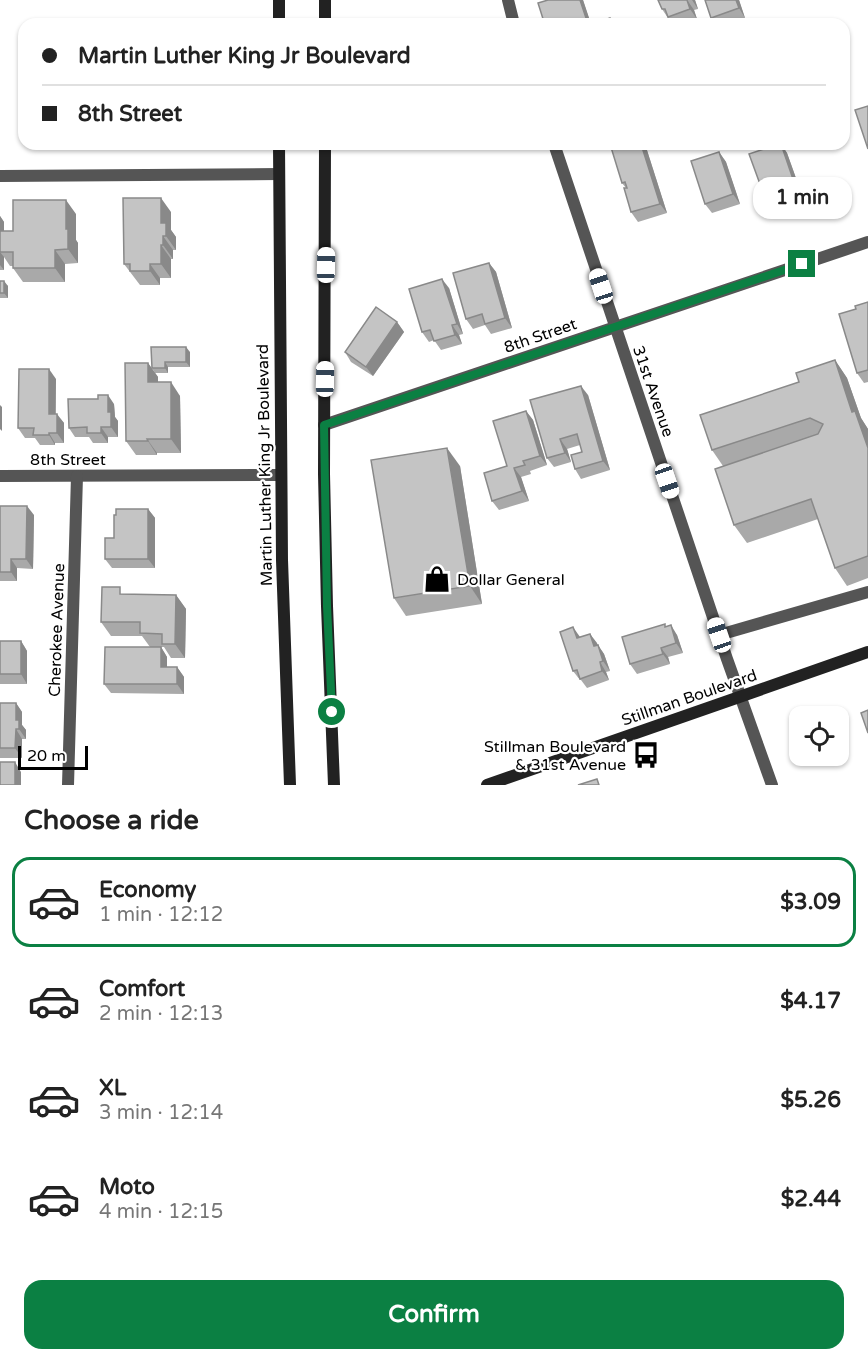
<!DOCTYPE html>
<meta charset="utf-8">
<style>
body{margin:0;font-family:"Varela Round",sans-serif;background:#f6f6f6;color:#222;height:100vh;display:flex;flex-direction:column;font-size:22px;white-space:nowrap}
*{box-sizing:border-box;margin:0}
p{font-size:20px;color:#767676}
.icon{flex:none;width:33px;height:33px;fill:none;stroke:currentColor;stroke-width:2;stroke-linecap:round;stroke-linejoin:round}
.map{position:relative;height:785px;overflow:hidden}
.sheet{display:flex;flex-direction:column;background:#fff;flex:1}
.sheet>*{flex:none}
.top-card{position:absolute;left:18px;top:18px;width:832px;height:132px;border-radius:18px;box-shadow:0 2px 4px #0004;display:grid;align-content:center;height:132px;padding:0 24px;background:#fff}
.fabs{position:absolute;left:789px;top:706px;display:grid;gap:12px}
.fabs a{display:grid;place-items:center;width:60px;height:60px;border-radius:12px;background:#fff;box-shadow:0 2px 4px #0004;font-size:30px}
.scale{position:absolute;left:18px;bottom:15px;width:70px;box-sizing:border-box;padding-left:6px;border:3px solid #000;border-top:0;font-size:16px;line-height:21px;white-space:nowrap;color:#000;-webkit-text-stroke:4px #fff;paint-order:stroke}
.end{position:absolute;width:27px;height:27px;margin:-14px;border:8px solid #0b8043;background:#fff;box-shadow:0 0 0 3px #fff}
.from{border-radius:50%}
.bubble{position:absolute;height:42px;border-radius:18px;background:#fff;box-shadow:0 2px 4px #0004;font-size:20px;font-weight:700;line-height:42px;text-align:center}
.car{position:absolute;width:18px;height:36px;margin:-18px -9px;border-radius:8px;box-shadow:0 0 4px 2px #0007;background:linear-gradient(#fff 24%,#345 0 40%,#fff 0 76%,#345 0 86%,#fff 0)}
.top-card b{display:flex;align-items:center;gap:21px;height:57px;font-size:22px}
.top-card b+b{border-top:2px solid #e0e0e0}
.top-card i{width:15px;height:15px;background:#222}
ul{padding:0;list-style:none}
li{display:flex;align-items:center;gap:18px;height:90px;margin:0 12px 9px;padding:0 12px;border:3px solid transparent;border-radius:18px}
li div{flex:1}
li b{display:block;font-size:22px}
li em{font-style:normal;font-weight:700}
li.active{border-color:#0b8043}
li>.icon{width:54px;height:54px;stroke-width:1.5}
h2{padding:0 24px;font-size:27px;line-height:72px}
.cta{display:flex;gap:12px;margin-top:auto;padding:12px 24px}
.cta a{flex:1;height:69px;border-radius:18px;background:#0b8043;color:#fff;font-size:24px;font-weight:700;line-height:69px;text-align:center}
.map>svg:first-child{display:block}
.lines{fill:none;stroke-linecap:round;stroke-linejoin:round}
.minor{stroke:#555;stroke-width:12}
.secondary{stroke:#222;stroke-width:12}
.wall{fill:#a9a9a9}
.shaded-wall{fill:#898989}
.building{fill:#c4c4c4;stroke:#898989;stroke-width:1.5}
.route{stroke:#0b8043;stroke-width:8}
.labels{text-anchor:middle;stroke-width:4.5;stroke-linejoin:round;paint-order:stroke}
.street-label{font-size:16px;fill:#000;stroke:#fff}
.poi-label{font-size:16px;fill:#000;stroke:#fff;text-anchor:start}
</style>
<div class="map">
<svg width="868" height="785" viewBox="0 0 868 785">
<rect width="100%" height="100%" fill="#fff"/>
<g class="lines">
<g class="minor">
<path d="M508 0 514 24"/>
<path d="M554 144 727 659 772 785"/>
<path d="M0 176 279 174"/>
<path d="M324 425 868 242"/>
<path d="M0 476 280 475"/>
<path d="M719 635 868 592"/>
<path d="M68 785 77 476"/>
</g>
<g class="secondary">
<path d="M279 24V0"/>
<path d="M325 24V0"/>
<path d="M279 144 282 560 290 785"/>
<path d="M325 144 324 474 327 606 334 785"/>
<path d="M487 785 868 652"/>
</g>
</g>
<g class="wall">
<path d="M583 0 591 24H546L544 22Z"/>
<path d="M658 0H695L698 9 694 10 697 19 682 24H672L662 9Z"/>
<path d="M705 0H739L745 18 727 24H715L711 18Z"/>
<path d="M645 144 667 213 638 222 631 212 626 188 622 183Z"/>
<path d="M781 144 787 153 802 195 798 196 802 208 778 217 764 195Z"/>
<path d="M719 152 726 162 740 204 712 213 705 204Z"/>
<path d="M171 212V230L176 237V250H173V259H171V278H160V285H140L124 264Z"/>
<path d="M76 214V240L78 243V263L65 264V282H23L13 268V266H10L4 257V270H0V216L4 222V231H13Z"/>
<path d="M489 263 496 272 512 328 491 334 485 325 473 329 466 319Z"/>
<path d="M0 281 8 286V298H0Z"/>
<path d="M449 288 463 334 459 335 462 344 441 350 434 340 429 342 422 332Z"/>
<path d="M868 302V382L864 383 857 373Z"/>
<path d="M397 322 404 332 373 376 351 362 345 352Z"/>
<path d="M190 352V367H168V373H155L152 368Z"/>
<path d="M835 360 847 378 861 418 868 429V578L847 586 835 568 818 519 747 543 734 525 723 466 712 450 799 382Z"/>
<path d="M148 363 158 377V382L180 396 181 453H157V455H136L126 441Z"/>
<path d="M56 379V414L64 423V443H55V445H40L35 438H25L18 428Z"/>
<path d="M588 395 610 470 581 479 575 469 582 452 580 445 567 449 571 462 554 467 547 458Z"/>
<path d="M114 404 115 417 118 421V437H108V443H93L89 437H75L69 428Z"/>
<path d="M526 411 533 420 547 465 530 471 531 474 521 477 529 501 499 510 492 501 507 466Z"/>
<path d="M460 466 482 604 406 616 394 598Z"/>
<path d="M0 506 34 515 33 569 17 568V581H0Z"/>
<path d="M148 509 155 518V568H112L105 559 114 538Z"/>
<path d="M124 594 176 595 186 609 185 658H171L164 647H161L167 657V667H177L184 677V694L111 693 104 684 150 647 142 636H111L101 622Z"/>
<path d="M666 626 677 635 683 653 668 657 670 664 637 674 630 664Z"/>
<path d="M590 634 604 654 610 671 606 672 609 680 587 688 581 680H580L573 671 580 637Z"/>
<path d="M0 641H21L27 651V684H0Z"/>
<path d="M0 703H16L22 712V725L26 730V739H22V758H0Z"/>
</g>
<g class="shaded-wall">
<path d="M580 0H583L591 24H588Z"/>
<path d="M687 0 694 10 697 19 690 9Z"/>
<path d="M692 0H695L698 9Z"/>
<path d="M736 0H739L745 18 739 8Z"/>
<path d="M641 144H645L667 213 660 204Z"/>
<path d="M781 144 787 153 802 195 795 185Z"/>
<path d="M719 152 726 162 740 204 733 194Z"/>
<path d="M791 187 798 196 802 208 796 199Z"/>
<path d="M161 198 171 212V230L176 237V250L166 236 161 223Z"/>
<path d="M66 200 76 214V240L78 243V263L68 249 66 229Z"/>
<path d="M0 216 4 222V252H0L4 257V270L0 265Z"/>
<path d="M163 236 173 250V259L163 245Z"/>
<path d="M161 245 171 259V278L161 264Z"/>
<path d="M55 250 65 264V282L55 268Z"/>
<path d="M489 263 496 272 512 328 505 318Z"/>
<path d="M150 264 160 278V285L150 271Z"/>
<path d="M442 279 449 288 463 334 457 324Z"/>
<path d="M4 281 8 286V298L4 293Z"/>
<path d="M397 322 404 332 373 376 366 367Z"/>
<path d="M452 325 459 335 462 344 455 335Z"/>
<path d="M186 347 190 352V367L186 362Z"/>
<path d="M835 360 847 378 861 418 868 429V448L852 412Z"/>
<path d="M165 362 168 367V373L165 368Z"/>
<path d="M148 363 158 377V396L148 382Z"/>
<path d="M49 369 56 379 55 423 49 414Z"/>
<path d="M171 382 180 396 181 453 171 439Z"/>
<path d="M581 386 588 395 610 470 603 461Z"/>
<path d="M108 395 114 404 115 417 118 421V437L111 427 108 412Z"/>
<path d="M0 405 2 407V431L0 429Z"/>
<path d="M526 411 533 420 547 465 540 456Z"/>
<path d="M57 414 64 423V443L57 433Z"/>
<path d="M101 427 108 437V443L101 433Z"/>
<path d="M49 433 55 443V445L49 435Z"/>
<path d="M147 439 157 453V455L148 441Z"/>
<path d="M560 439 567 449 571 462 565 453Z"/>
<path d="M447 448 460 466 482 604 470 586Z"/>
<path d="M514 468 521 477 529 501 522 491Z"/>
<path d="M27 506 34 515 33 569 26 559Z"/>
<path d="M148 509 155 518V568L148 559Z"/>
<path d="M11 559 17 568V581L11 572Z"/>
<path d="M176 595 186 609 185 658 175 644Z"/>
<path d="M671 625 677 635 683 653 676 643Z"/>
<path d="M573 627 580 637 577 638Z"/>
<path d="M590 634 597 643 601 655 594 646Z"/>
<path d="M21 641 27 651V684L21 674Z"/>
<path d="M598 645 604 654 610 671 603 661Z"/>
<path d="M161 647 167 657V677L161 667Z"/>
<path d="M661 648 668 657 670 664 663 654Z"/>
<path d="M600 662 606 672 609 680 602 671Z"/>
<path d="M177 667 184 677V694L177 684Z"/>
<path d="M16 703 22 712V725L26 730V739L19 729 16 720Z"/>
<path d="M16 729 22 739V758L15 748Z"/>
<path d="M15 762 21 772V785H15Z"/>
</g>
<g class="building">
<path d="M548 0H580L588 24H552L551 19 544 22 538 3Z"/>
<path d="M658 0H687L690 9 668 17 665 9H662Z"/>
<path d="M705 0H736L739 8 711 18Z"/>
<path d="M610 18 612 24H593Z"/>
<path d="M23 57H24V121H20V61H23Z"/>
<path d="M868 106V149L855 110Z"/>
<path d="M610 144H641L660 204 631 212 624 188H627L625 182 622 183Z"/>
<path d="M779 144H781L795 185 791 187 796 199 772 207 767 193 764 195 749 154Z"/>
<path d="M719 152 733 194 705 204 691 161Z"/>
<path d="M123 198H161V223H166V236H163V245H161V264H150V271H130V264H124Z"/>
<path d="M13 200H66V229H68V249L55 250V268H13V252H0V231H13Z"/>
<path d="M489 263 505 318 485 324 482 314 466 319 453 273Z"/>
<path d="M442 279 457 324 452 325 455 335 434 341 430 330 422 332 409 289Z"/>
<rect x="0" y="281" width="4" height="12"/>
<path d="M868 302V370L857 373 839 314 856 309 855 306Z"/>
<path d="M376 307 397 322 366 367 345 352Z"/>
<path d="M151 347H186V362H165V368H152Z"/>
<path d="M835 360 852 412 855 411 868 448V556L835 568 811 499 734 525 715 469 818 434 823 424 810 418 712 450 700 415 799 382 796 373Z"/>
<path d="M125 363H148V382H171V439H147L148 441H126Z"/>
<path d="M19 369H49V414H57V433H49V435H33L34 428H18Z"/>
<path d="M581 386 603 461 575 469 571 455 582 452 577 434 560 439 565 453 547 458 530 400Z"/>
<path d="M98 395H108V412H111V427H101V433H87V427L69 428 68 399H98Z"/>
<path d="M526 411 540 456 523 461 525 465 514 468 522 491 492 501 484 473 507 466 493 421Z"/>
<path d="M447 448 470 586 394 598 371 460Z"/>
<path d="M0 506H27L26 559H11V572H0Z"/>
<path d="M116 509H148V559H105V538H114V515H116Z"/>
<path d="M102 587H120V594L176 595 175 644H162V634L140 633V622H101Z"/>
<path d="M665 624V627L671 625 676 643 661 648 663 654 630 664 622 637Z"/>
<path d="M573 627 577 638 590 634 594 646 598 645 603 661 600 662 602 671 580 679 577 670 573 671 560 632Z"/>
<rect x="0" y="641" width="21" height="33"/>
<path d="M105 647H161V667H177V684H104Z"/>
<path d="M0 703H16V720H19V729H16L15 748H0Z"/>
<path d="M868 710V733L861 713Z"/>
<rect x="0" y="762" width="15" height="23"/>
<path d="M597 779 599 785H578Z"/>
</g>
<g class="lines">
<path class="route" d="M332 712 327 606 324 425 802 264"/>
</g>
<defs>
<symbol id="shop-bare" viewBox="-9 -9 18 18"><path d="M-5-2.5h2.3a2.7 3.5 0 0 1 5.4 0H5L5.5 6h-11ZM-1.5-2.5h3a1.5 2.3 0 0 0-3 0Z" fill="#000" stroke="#fff" stroke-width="2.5" paint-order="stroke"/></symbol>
<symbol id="bus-bare" viewBox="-9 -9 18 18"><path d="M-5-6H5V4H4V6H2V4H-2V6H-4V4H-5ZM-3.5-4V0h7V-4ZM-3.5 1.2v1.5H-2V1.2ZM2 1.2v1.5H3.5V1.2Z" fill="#000" stroke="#fff" stroke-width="2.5" paint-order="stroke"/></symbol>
</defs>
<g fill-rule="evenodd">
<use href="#shop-bare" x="418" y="560" width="38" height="38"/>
<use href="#bus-bare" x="627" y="736" width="38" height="38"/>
</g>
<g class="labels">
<g class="street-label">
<text transform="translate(540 335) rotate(-19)" y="6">8th Street</text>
<text transform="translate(654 391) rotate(71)" y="6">31st Avenue</text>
<text x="68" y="465">8th Street</text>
<text transform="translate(264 465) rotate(-91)" y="6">Martin Luther King Jr Boulevard</text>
<text transform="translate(56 630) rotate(-88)" y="6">Cherokee Avenue</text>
<text transform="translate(689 697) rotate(-19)" y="6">Stillman Boulevard</text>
</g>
<g class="poi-label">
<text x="457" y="585">Dollar General</text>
<text x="626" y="752" text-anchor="end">Stillman Boulevard<tspan x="626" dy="18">&amp; 31st Avenue</tspan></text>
</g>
</g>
</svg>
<div class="fabs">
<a><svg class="icon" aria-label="locate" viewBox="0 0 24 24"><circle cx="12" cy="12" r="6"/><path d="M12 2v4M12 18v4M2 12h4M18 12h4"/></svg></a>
</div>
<div class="scale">20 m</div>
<i class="end from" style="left:332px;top:712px"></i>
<i class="end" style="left:802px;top:264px"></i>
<div class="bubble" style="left:753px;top:177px;width:99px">1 min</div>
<i class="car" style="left:326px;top:265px;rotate:1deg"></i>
<i class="car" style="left:601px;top:286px;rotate:342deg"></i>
<i class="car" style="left:325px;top:379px;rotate:1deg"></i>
<i class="car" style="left:667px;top:481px;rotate:161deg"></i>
<i class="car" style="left:719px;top:635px;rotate:341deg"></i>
<div class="top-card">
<b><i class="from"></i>Martin Luther King Jr Boulevard</b>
<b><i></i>8th Street</b>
</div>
</div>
<section class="sheet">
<h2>Choose a ride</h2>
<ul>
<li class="active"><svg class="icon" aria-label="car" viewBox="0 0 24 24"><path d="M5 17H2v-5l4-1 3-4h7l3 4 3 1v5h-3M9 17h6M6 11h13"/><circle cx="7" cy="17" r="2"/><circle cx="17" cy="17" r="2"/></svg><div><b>Economy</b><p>1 min · 12:12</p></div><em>$3.09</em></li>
<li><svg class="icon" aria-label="car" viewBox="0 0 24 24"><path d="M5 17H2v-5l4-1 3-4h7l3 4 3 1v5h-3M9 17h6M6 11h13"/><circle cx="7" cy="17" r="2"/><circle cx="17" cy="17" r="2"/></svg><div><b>Comfort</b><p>2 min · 12:13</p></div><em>$4.17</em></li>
<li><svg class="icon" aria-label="car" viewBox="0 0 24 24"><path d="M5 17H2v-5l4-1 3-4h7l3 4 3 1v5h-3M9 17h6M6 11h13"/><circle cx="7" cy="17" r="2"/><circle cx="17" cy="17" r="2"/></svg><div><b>XL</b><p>3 min · 12:14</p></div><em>$5.26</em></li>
<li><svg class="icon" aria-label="car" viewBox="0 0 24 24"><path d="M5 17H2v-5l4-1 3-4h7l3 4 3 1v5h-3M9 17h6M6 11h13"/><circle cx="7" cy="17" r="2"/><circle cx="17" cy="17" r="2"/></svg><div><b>Moto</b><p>4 min · 12:15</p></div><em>$2.44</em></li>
</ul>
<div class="cta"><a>Confirm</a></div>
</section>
